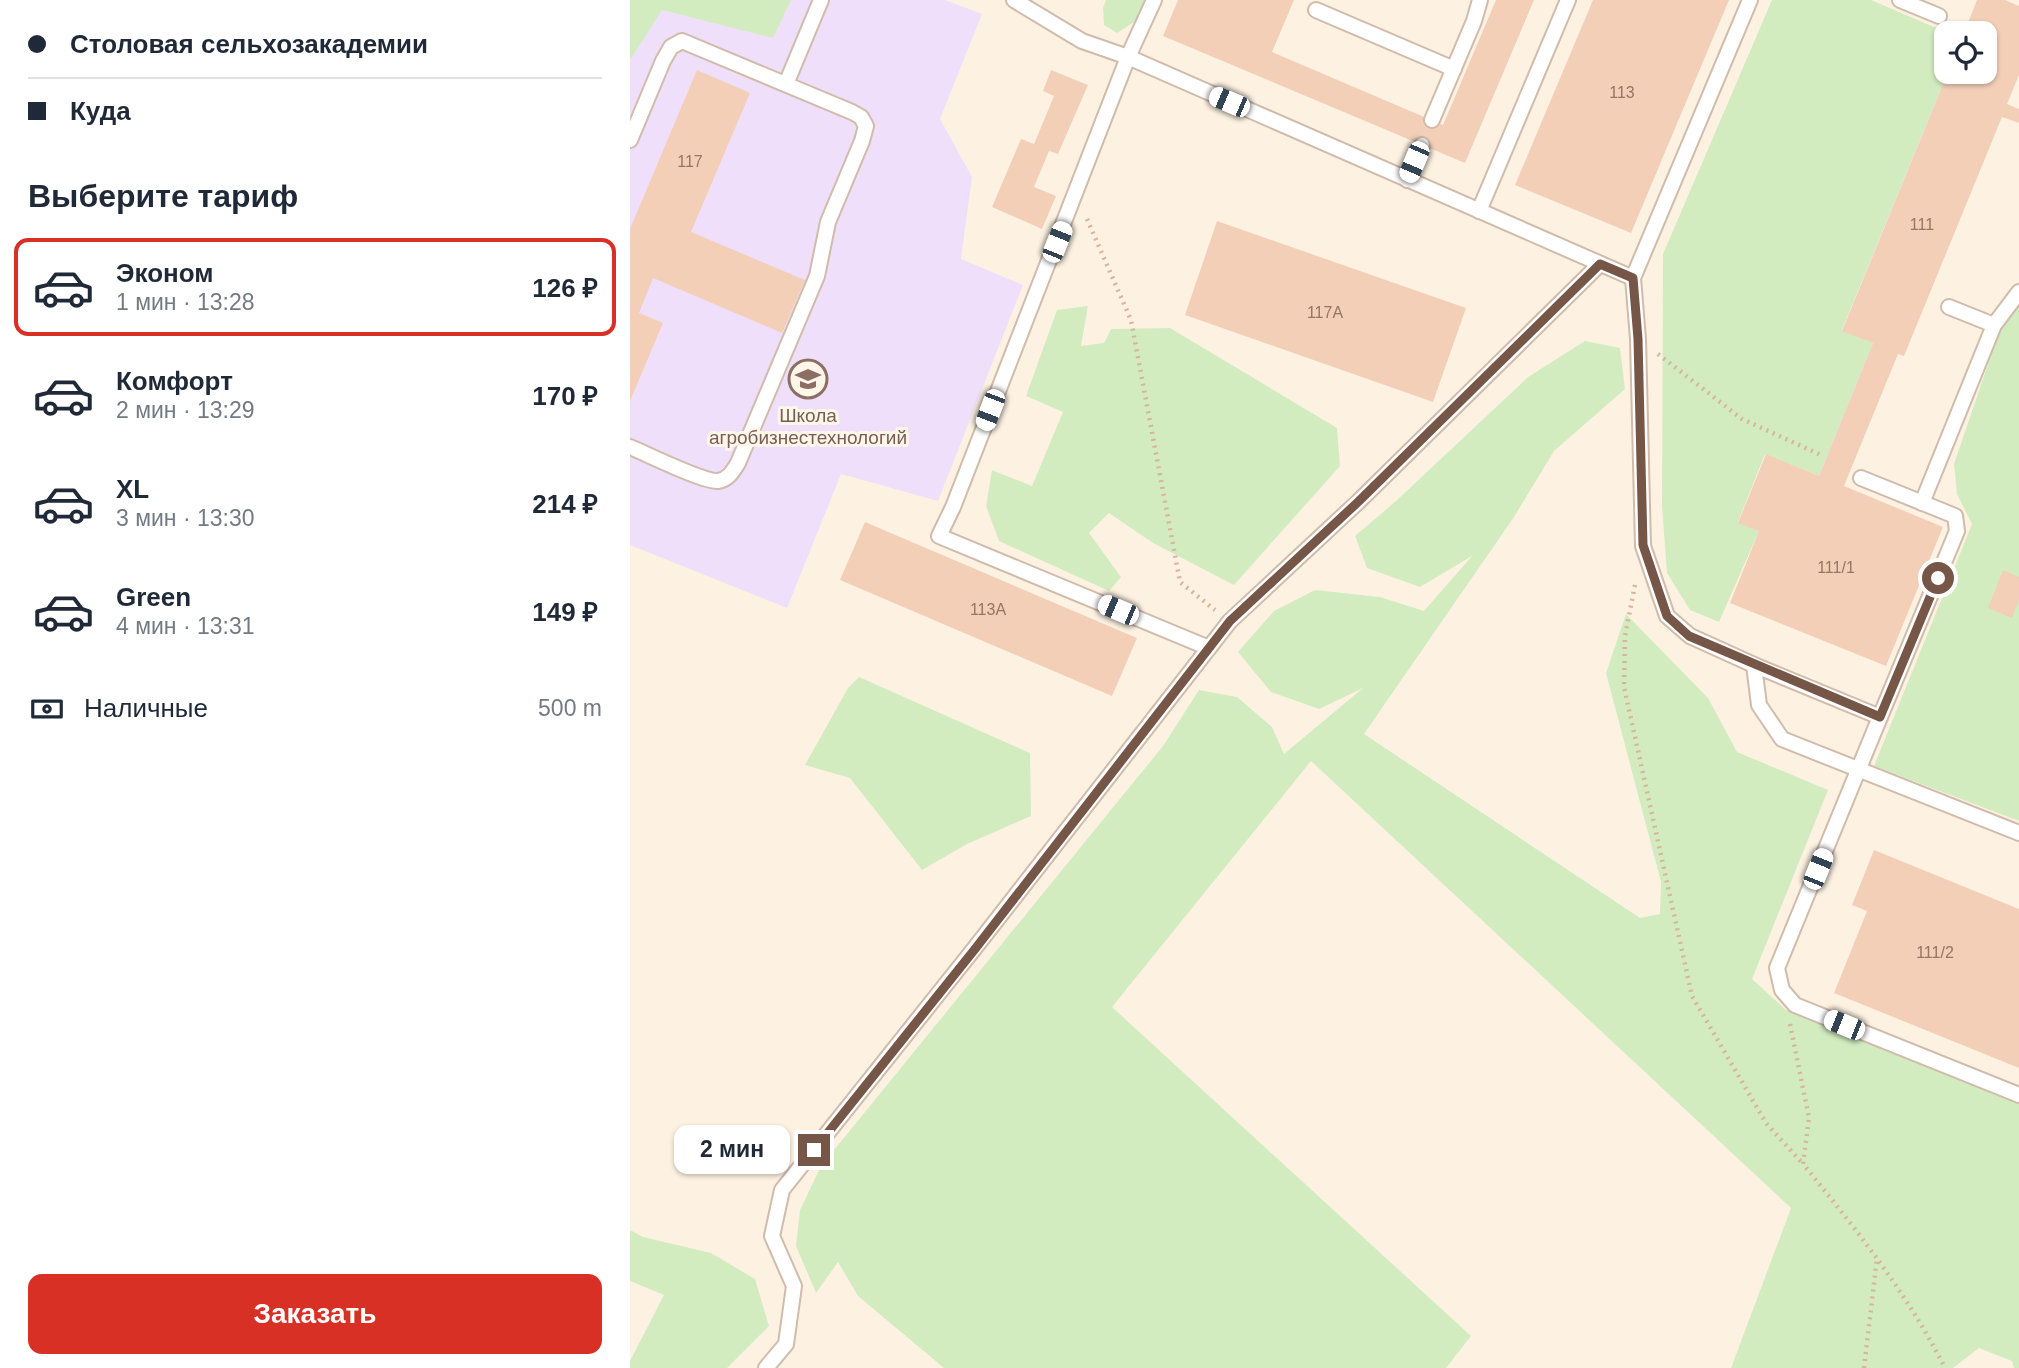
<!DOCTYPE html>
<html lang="ru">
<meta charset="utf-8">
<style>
body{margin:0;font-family:Helvetica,sans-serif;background:#f6f6f7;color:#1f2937;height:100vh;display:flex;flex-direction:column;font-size:26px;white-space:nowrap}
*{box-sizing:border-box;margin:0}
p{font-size:23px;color:#747a83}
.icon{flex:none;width:38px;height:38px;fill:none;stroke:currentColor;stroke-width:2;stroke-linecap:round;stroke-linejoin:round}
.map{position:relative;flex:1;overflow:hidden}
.sheet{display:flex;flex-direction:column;background:#fff;width:630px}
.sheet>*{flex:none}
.guide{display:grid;align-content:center;height:154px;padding:0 28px;background:#fff}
.fabs{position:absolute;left:1304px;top:21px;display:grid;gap:14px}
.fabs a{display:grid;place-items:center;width:63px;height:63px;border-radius:14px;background:#fff;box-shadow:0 2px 5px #0004;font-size:35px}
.end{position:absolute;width:32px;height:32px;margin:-16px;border:9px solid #765747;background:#fff;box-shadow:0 0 0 4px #fff}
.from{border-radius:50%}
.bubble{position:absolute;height:49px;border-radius:14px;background:#fff;box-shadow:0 2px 5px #0004;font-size:23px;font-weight:700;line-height:49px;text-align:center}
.car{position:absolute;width:21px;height:42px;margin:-21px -10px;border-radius:9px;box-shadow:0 0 5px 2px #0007;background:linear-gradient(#fff 24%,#345 0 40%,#fff 0 76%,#345 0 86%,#fff 0)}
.guide b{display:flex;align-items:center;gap:24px;height:66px;font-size:26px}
.guide b+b{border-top:2px solid #e0e1e3}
.guide i{width:18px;height:18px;background:#1f2937}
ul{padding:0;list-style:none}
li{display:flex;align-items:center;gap:21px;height:98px;margin:0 14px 10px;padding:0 14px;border:4px solid transparent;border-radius:14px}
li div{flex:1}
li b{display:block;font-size:26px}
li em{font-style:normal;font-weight:700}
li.selected{border-color:#d93025}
li>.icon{width:63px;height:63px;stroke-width:1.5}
h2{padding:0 28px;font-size:32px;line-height:84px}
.pay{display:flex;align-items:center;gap:18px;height:77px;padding:0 28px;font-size:26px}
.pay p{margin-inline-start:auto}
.primary-button{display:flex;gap:14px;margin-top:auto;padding:14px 28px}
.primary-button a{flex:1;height:80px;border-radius:14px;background:#d93025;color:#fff;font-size:28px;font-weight:700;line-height:80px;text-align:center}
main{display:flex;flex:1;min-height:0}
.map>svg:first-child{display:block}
.education{fill:#efdffa}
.green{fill:#d2ecc0}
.building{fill:#f4cfb8}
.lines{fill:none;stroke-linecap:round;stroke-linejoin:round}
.lane-casing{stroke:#d1bbab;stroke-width:18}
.path{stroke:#d9b39c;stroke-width:4.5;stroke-dasharray:2 5;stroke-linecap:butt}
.lane{stroke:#fff;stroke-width:14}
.route{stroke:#765747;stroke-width:9}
.labels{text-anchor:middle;stroke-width:6;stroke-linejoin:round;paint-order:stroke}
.number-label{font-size:16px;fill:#967563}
.education-label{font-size:19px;fill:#785e54;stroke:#fff6ea}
</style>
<main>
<section class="sheet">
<div class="guide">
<b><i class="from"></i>Столовая сельхозакадемии</b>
<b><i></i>Куда</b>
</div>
<h2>Выберите тариф</h2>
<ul>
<li class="selected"><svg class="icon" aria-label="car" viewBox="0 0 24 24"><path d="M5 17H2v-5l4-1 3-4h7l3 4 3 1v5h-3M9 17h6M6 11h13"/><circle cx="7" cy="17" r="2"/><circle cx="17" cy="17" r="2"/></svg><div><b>Эконом</b><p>1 мин · 13:28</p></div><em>126 ₽</em></li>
<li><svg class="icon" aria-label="car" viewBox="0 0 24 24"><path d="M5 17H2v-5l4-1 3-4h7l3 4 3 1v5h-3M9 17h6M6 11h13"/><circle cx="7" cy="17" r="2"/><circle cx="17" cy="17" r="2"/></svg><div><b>Комфорт</b><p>2 мин · 13:29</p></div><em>170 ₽</em></li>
<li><svg class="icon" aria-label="car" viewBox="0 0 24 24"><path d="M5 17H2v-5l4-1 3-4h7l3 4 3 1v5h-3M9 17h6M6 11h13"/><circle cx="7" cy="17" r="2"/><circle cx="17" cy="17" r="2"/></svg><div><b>XL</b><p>3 мин · 13:30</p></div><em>214 ₽</em></li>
<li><svg class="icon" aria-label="car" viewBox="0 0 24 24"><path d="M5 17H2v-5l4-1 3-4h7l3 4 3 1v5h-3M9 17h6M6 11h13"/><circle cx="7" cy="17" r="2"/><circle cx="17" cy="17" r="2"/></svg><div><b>Green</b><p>4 мин · 13:31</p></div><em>149 ₽</em></li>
</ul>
<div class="pay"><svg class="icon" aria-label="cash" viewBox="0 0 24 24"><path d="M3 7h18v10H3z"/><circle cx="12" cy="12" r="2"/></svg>Наличные<p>500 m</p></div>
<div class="primary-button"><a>Заказать</a></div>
</section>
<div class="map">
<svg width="1389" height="1368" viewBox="0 0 1389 1368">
<rect width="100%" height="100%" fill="#fdf2e2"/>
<path class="education" d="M20 0H315L352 14 310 119 342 177 331 259 393 285 308 501 211 474 157 608 0 545V48Z"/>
<g class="green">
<path d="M0 0H161L143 38 32 10 0 60Z"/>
<path d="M476 0H517L509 19 487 33 474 25 473 8Z"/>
<path d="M1142 0H1241L1318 33H1316V72H1318L1212 330 1243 343 1189 476 1135 454 1108 522 1129 531 1089 622 1060 610 1037 573 1032 506 1033 254Z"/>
<path d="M1389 304V821L1244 766 1342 524 1327 494 1324 464 1371 326Z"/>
<path d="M458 306 451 346 474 343 481 329 540 328 707 428 710 466 604 585 523 543 479 513 459 533 491 577 479 591 369 541 356 506 362 470 402 486 433 412 396 396 427 310Z"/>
<path d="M955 341 990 348 995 389 924 451 884 517 734 734 1010 918 1030 914 1031 882 976 673 996 614 1078 698 1107 752 1198 790 1122 979 1156 1010 1389 1102V1368H1384L1382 1361 1349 1348 1323 1368H1101L1161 1208 681 761 482 1007 841 1336 816 1368H314L228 1296 208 1262 186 1293 166 1246 170 1210 191 1166 533 746 569 690 607 697 642 727 654 754 733 688 689 709 641 692 608 652 644 611 685 590 750 597 794 611 842 556 790 587 737 568 725 536 766 501 898 377Z"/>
<path d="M229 677 400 753 401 816 337 844 292 870 220 778 175 765 218 688Z"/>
<path d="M0 1230 13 1237 81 1253 125 1279 139 1326 97 1368H0V1361L34 1295 0 1281Z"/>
</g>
<g class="building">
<path d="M548 0H664L642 52 813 125 866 0H904L835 163 533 36Z"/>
<path d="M963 0H1099L1001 233 885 185Z"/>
<path d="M1347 0H1375L1389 6V75L1377 104 1389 109V123L1372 117 1274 356 1268 354 1214 486 1313 527 1256 666 1100 603 1129 531 1108 523 1136 454 1189 476 1243 343 1212 331 1318 72H1354V33H1334Z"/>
<path d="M67 70 120 93 61 232 175 280 152 333 23 278 9 313 33 323 0 401V229Z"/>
<path d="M421 70 458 85 428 154 419 151 404 187 426 196 412 229 362 207 391 139 404 144 424 96 413 91Z"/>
<path d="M587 221 836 308 803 402 555 315Z"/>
<path d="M235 522 507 638 482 696 210 580Z"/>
<path d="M1373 570 1389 577V600L1382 618 1358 608Z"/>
<path d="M1244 850 1389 909V1068L1204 993 1237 911 1222 905Z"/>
</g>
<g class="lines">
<defs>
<g id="lane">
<path d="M384 0 452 41 498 57 1003 278"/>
<path d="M524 0 498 57 323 507 309 536 579 648"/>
<path d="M1120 0 1003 278 1008 339 1013 546 1037 616 1060 636 1124 665 1250 717 1147 968 1152 990 1165 1005 1389 1095"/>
<path d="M1270 0 1309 16"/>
<path d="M686 10 824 69"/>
<path d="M156 84 191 0"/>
<path d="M802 120 844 21 850 0"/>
<path d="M0 140 33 61 41 47 52 41 222 112 231 117 236 126 232 141 198 222 187 276 108 463C103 471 98 480 88 481 73 482 17 454 0 447"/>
<path d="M777 180 792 145"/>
<path d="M849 211 938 0"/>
<path d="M1319 307 1364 325"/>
<path d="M1231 478 1325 516 1327 531 1250 717"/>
<path d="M1292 503 1364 325 1389 292"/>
<path d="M1124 665 1129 705 1152 739 1389 833"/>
<path d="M136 1368 156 1344 164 1286 142 1236 152 1190 344 949 600 621 728 502 970 264"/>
</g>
</defs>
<use href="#lane" class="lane-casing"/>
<g class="path">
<path d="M457 219 501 320 550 582 585 610"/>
<path d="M1028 354 1112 419 1191 455"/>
<path d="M1005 585 995 636 994 687 1062 996 1136 1123 1173 1164"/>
<path d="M1160 1024 1179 1118 1173 1164C1226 1229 1277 1293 1315 1368"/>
<path d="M1234 1368 1247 1258"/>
</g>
<use href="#lane" class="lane"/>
</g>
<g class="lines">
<path class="route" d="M184 1150 345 949 600 621 728 502 970 264 1003 278 1008 339 1013 545 1037 616 1059 636 1250 717 1308 578"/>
</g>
<defs>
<symbol id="school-ring" viewBox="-11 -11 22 22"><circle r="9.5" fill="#fff6ea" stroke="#8d6e63" stroke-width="1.5"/><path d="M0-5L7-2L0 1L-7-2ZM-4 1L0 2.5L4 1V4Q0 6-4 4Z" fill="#8d6e63"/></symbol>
</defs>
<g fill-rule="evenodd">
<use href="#school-ring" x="156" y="357" width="44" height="44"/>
</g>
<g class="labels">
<g class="number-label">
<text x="992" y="98">113</text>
<text x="60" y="167">117</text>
<text x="1292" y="230">111</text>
<text x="695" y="318">117А</text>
<text x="1206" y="573">111/1</text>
<text x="358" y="615">113А</text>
<text x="1305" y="958">111/2</text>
</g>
<g class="education-label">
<text x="178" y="422">Школа<tspan x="178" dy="22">агробизнестехнологий</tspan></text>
</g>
</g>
</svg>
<div class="fabs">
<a><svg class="icon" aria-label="locate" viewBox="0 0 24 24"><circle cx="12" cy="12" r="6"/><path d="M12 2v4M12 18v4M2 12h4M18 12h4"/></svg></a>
</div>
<i class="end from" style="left:1308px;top:578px"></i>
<i class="end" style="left:184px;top:1150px"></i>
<div class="bubble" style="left:44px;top:1125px;width:116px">2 мин</div>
<i class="car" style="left:599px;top:102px;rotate:293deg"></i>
<i class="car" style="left:784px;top:162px;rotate:203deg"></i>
<i class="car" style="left:427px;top:242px;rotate:22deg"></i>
<i class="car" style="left:360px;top:410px;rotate:201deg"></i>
<i class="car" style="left:488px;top:610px;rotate:293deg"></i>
<i class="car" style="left:1188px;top:869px;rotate:22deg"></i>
<i class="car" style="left:1214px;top:1025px;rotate:292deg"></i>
</div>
</main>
